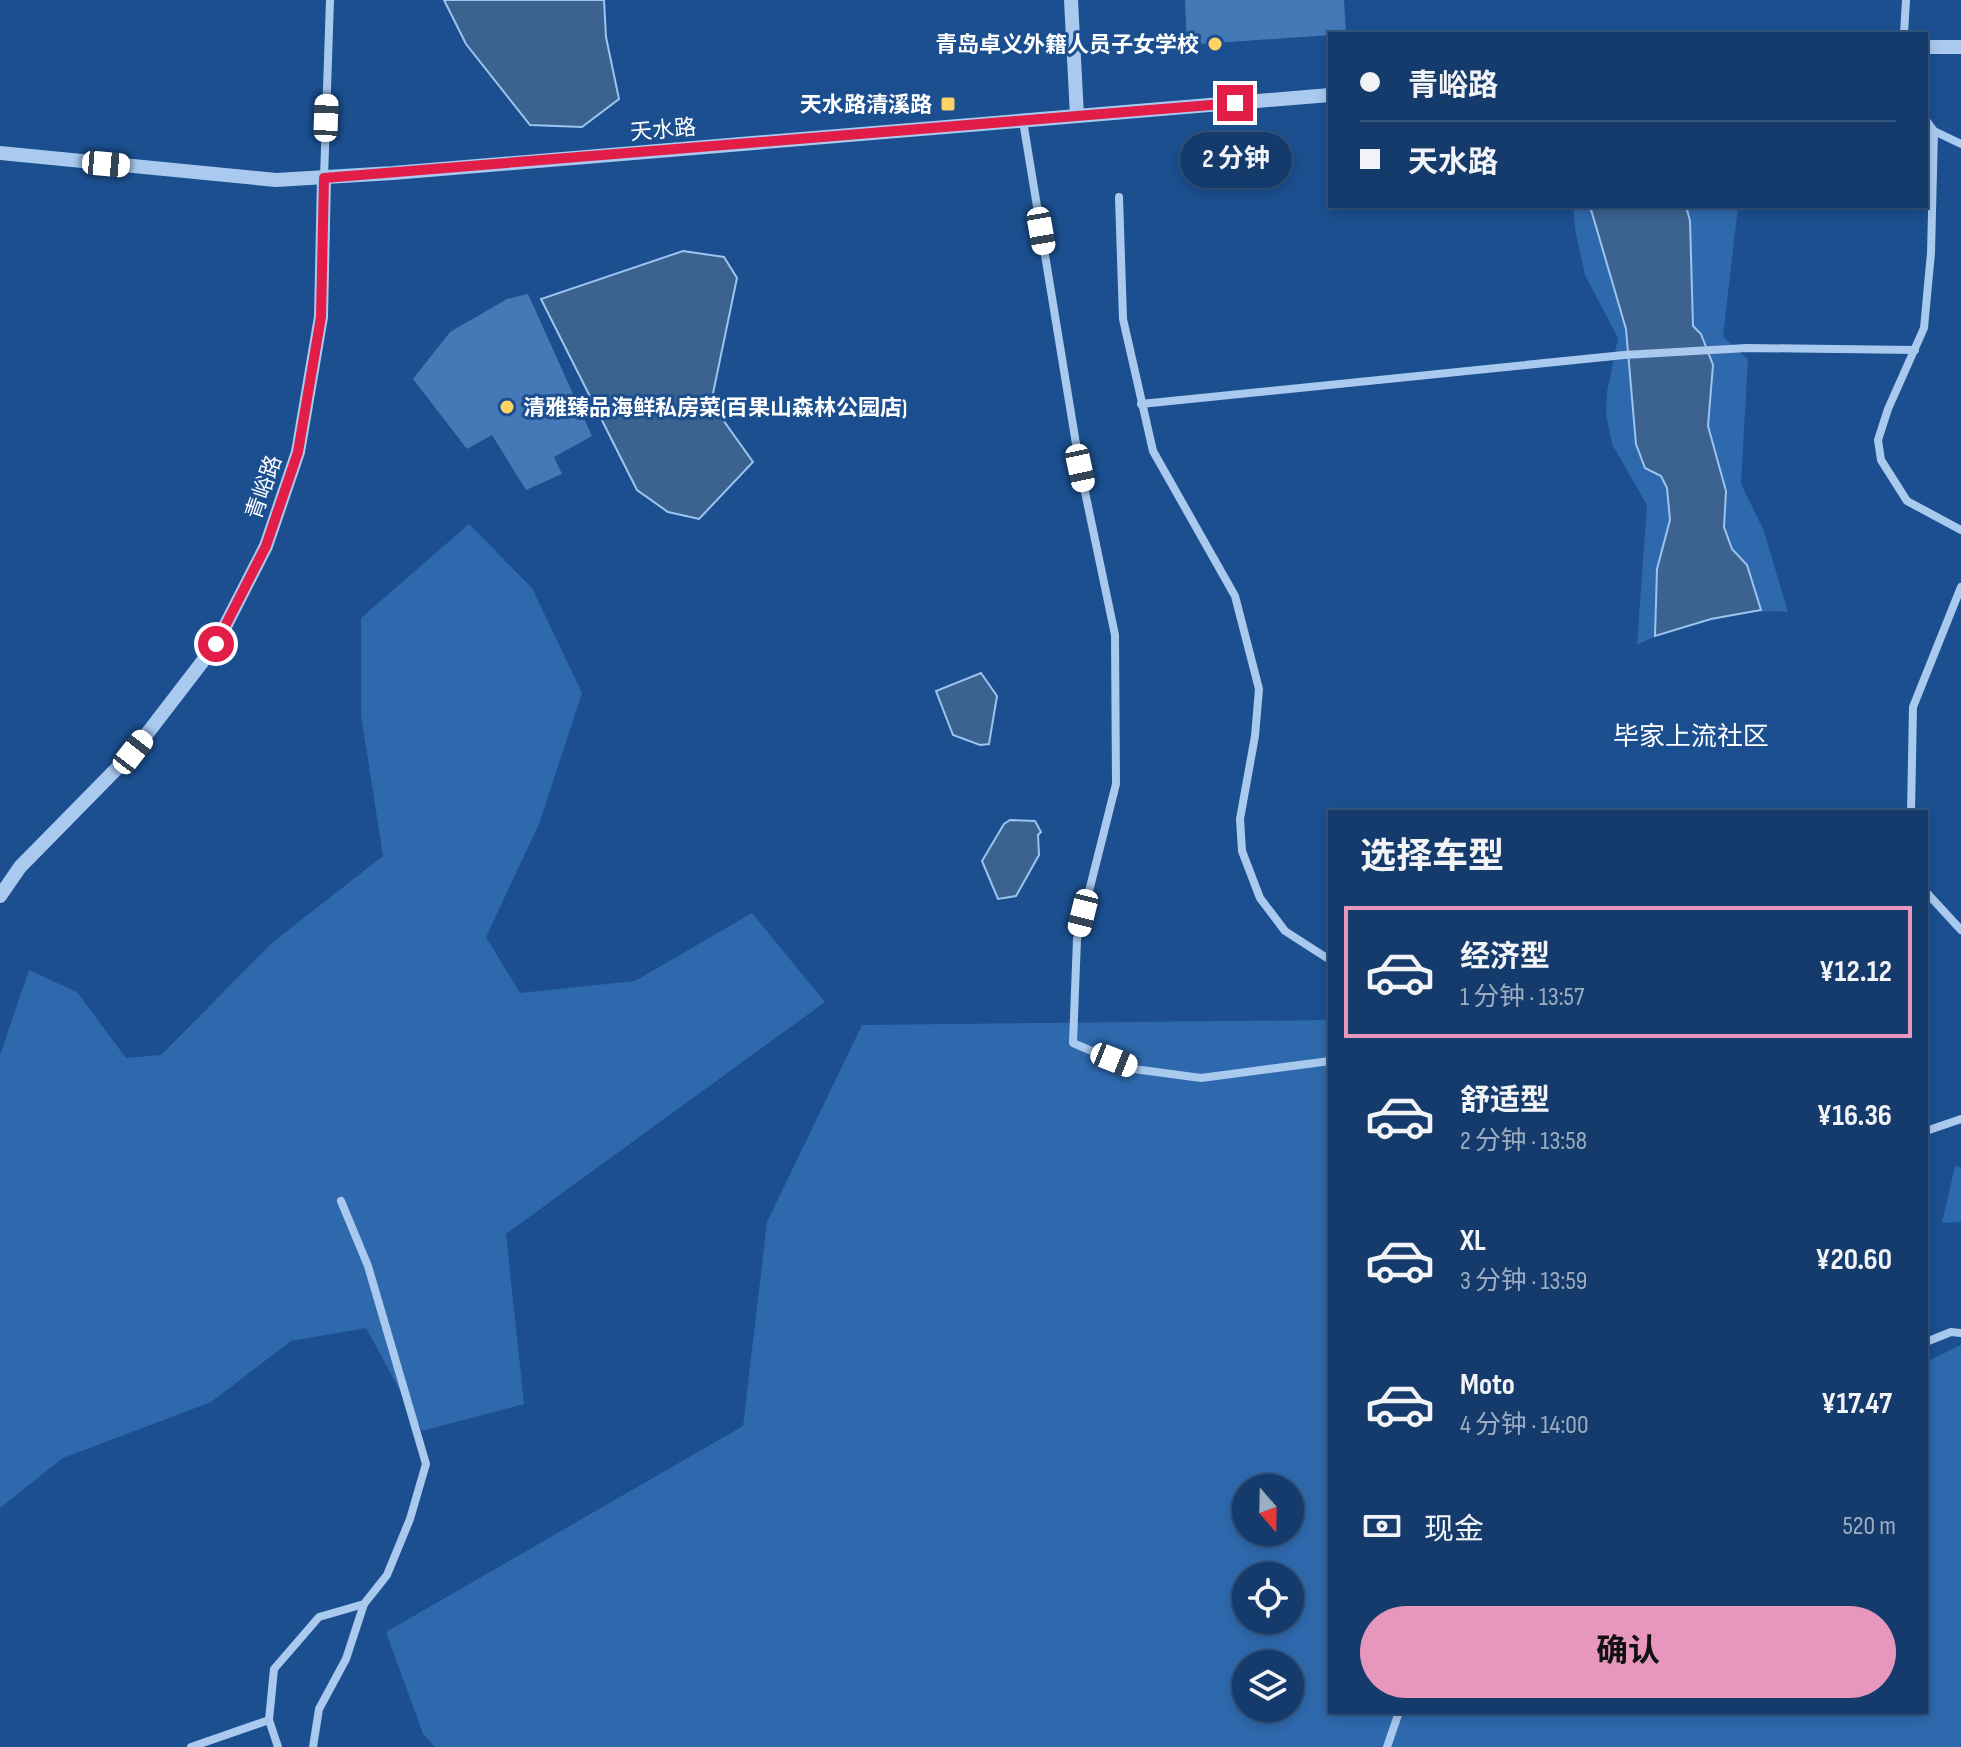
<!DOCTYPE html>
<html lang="zh">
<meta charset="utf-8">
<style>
body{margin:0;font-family:"Sofia Sans Condensed","Noto Sans SC",sans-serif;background:#1d4271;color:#f1f3f6;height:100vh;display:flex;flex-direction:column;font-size:30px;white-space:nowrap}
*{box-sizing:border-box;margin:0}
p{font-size:26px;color:#9dadc1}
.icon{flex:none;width:44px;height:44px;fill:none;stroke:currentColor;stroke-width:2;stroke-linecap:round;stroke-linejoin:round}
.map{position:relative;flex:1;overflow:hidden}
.side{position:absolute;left:1328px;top:810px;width:600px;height:904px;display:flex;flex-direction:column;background:#143b6b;border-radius:0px;box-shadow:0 4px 12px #0003,0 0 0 2px #33557e}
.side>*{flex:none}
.hud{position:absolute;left:1328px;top:32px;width:600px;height:176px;border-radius:0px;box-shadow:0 4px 12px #0003,0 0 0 2px #33557e;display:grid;align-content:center;height:176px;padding:0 32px;background:#143b6b}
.needle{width:52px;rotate:160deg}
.controls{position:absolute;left:1232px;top:1474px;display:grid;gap:16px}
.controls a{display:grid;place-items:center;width:72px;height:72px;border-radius:50%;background:#143b6b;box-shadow:0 4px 12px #0003,0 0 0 2px #33557e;font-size:40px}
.end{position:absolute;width:36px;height:36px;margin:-18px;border:10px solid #e11d48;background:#fff;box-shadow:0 0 0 4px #fff}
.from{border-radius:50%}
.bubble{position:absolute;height:56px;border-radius:28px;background:#143b6b;box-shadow:0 4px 12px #0003,0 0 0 2px #33557e;font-size:26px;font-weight:700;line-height:56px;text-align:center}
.car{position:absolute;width:24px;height:48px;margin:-24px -12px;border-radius:10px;box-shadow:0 0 6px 2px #0007;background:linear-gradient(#fff 24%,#345 0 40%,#fff 0 76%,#345 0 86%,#fff 0)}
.hud b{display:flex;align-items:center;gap:28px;height:76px;font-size:30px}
.hud b+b{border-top:2px solid #33557e}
.hud i{width:20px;height:20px;background:#f1f3f6}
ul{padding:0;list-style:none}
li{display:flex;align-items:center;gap:24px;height:132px;margin:0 16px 12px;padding:0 16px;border:4px solid transparent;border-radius:0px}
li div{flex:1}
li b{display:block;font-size:30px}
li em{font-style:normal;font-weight:700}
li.current{border-color:#e797bd}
li>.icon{width:72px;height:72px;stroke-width:1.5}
h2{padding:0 32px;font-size:36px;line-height:96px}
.pay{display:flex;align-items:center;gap:20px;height:88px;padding:0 32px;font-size:30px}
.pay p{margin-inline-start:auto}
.primary-button{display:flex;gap:16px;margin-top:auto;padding:16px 32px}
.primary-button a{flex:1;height:92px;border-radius:48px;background:#e797bd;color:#111;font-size:32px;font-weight:700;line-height:92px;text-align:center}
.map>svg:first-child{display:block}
.green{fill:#2e69ad;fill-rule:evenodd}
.water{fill:#3c6290;stroke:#9cc4f0;stroke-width:2}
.building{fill:#4478b7}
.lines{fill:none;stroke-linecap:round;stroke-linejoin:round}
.minor{stroke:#a9c9ee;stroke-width:8}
.tertiary{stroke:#a9c9ee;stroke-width:14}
.route{stroke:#e11d48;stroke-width:10}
.poi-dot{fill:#ffd166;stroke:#1b4f8f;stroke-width:3}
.labels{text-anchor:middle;stroke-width:6;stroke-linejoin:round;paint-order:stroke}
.poi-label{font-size:22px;font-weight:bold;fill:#fff;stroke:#1b4f8f;text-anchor:end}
.street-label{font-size:22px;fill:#fff;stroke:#1b4f8f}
.quarter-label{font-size:26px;fill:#fff;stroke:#1b4f8f}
</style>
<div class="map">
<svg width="1961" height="1747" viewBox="0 0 1961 1747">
<rect width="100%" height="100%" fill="#1b4f8f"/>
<g class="green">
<path d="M1573 206H1738L1723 337 1748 359 1741 484 1764 531 1788 612C1737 608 1683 623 1637 645L1647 505 1612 444 1606 415 1607 392 1618 338 1585 275 1576 234Z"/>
<path d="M469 524 532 588 582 693 539 824 486 937 520 993 635 981 752 913 825 1002 506 1234 524 1404 422 1431 366 1328 291 1341 211 1402 63 1458 0 1508V1055L29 970 77 992 126 1058 161 1055 273 942 383 856 361 715V618Z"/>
<path d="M1330 1020V1712H1926V1362L1961 1345V1747H435L423 1734 386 1632 743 1426 767 1222 862 1025ZM1246 1488H1290V1532H1246ZM1246 1576H1290V1620H1246ZM1246 1664H1290V1708H1246Z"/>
<path d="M1955 1166 1961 1167V1222L1942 1223Z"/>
</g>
<g class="water">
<path d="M444 0H604L606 37 619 99 582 127 530 125 466 44Z"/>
<path d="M1590 206H1686L1690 221 1693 326 1701 334 1713 365 1708 426 1726 491 1724 527 1732 549 1747 565 1761 610 1711 619 1655 636 1657 569 1670 520 1667 488 1661 476 1645 468 1636 444 1626 329Z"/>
<path d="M683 251 724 257 737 278 711 403 753 462 699 519 668 512 637 490 541 299Z"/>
<path d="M981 673 997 696 989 744 980 745 953 735 936 691Z"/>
<path d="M1010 820 1035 821 1041 832 1038 835 1039 855 1016 896 998 899 982 861 1004 824Z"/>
</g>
<g class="building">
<path d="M1185 0H1344L1346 34 1187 45Z"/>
<path d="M528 294 592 436 554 457 562 474 526 490 492 435 467 449 413 379 450 332 507 299Z"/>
</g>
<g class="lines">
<g class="minor">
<path d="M1904 34 1906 0"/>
<path d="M1926 120 1934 131 1931 253 1924 328 1888 409 1878 440 1881 460 1907 501 1961 530"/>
<path d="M1023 121 1080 468 1115 635 1116 784 1077 939 1073 1043 1134 1069 1201 1078 1330 1061"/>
<path d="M1934 131 1961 144"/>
<path d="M324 178 330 0"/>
<path d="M1119 197 1123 319 1153 451 1235 596 1259 689 1255 736 1240 819 1242 851 1260 898 1285 931 1330 960"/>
<path d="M1141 404 1624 355 1747 348 1915 350"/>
<path d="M1911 812 1913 707 1961 587"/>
<path d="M1926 892 1961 930"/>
<path d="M1926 1131 1961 1119"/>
<path d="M1926 1342 1951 1332 1961 1333"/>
<path d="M191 1747 269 1720"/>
<path d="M278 1747 269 1720 274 1669 319 1617 364 1604 387 1575 410 1519 426 1464 368 1266 341 1201"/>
<path d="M313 1747 319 1709 346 1659 364 1604"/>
<path d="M1387 1747 1399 1712"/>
</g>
<g class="tertiary">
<path d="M1071 0 1077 116"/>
<path d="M1926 47H1961"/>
<path d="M0 153 276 180 393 173 1330 95"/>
<path d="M0 896 20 867 133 752 216 644 266 546 298 452 321 317 324 178"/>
</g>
</g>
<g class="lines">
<path class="route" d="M216 644 266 546 298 452 321 317 324 178 1235 103"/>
</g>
<g class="poi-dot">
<circle cx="1215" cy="44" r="8"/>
<rect x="940" y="96" width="16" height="16" rx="4"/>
<circle cx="507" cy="407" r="8"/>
</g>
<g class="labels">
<g class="poi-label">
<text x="1199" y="52">青岛卓义外籍人员子女学校</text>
<text x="932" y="112">天水路清溪路</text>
<text x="523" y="415" text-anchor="start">清雅臻品海鲜私房菜(百果山森林公园店)</text>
</g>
<g class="street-label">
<text transform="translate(663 129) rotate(-5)" y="8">天水路</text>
<text transform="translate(263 487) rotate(-71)" y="8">青峪路</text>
</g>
<g class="quarter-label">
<text x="1691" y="745">毕家上流社区</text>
</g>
</g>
</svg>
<div class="controls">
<a><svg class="needle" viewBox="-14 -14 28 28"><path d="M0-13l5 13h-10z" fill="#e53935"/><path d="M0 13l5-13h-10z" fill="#9dadc1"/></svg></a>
<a><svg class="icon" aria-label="locate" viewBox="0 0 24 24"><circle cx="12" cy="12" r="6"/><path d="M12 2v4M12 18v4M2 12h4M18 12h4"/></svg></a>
<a><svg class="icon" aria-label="layers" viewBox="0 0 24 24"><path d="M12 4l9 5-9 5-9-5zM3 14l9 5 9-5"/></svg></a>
</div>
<i class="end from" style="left:216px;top:644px"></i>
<i class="end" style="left:1235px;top:103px"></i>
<div class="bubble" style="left:1180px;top:132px;width:112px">2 分钟</div>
<i class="car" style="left:326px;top:118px;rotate:2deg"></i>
<i class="car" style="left:106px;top:164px;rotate:95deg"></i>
<i class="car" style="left:1041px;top:231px;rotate:170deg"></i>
<i class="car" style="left:1080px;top:468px;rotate:168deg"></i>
<i class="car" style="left:133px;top:752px;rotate:38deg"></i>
<i class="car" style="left:1083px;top:913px;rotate:194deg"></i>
<i class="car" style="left:1114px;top:1060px;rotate:112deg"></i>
<div class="hud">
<b><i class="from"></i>青峪路</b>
<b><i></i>天水路</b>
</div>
<section class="side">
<h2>选择车型</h2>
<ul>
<li class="current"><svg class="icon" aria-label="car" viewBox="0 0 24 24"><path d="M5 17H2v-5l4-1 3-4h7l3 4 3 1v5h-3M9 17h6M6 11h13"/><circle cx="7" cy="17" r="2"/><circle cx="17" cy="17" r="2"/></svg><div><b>经济型</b><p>1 分钟 · 13:57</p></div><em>¥12.12</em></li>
<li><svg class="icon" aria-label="car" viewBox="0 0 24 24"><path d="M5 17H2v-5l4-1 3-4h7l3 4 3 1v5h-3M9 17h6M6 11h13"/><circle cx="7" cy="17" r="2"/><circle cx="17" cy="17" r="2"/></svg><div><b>舒适型</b><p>2 分钟 · 13:58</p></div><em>¥16.36</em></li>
<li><svg class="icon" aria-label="car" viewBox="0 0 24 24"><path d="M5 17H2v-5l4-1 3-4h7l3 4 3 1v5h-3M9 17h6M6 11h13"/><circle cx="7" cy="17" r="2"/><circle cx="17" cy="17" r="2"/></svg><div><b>XL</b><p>3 分钟 · 13:59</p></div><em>¥20.60</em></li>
<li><svg class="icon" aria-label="car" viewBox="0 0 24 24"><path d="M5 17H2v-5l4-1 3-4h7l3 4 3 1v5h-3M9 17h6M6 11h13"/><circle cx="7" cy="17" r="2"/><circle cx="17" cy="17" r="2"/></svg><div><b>Moto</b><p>4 分钟 · 14:00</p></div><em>¥17.47</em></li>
</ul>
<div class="pay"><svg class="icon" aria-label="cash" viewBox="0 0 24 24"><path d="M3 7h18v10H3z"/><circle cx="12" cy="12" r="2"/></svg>现金<p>520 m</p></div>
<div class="primary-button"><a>确认</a></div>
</section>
</div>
